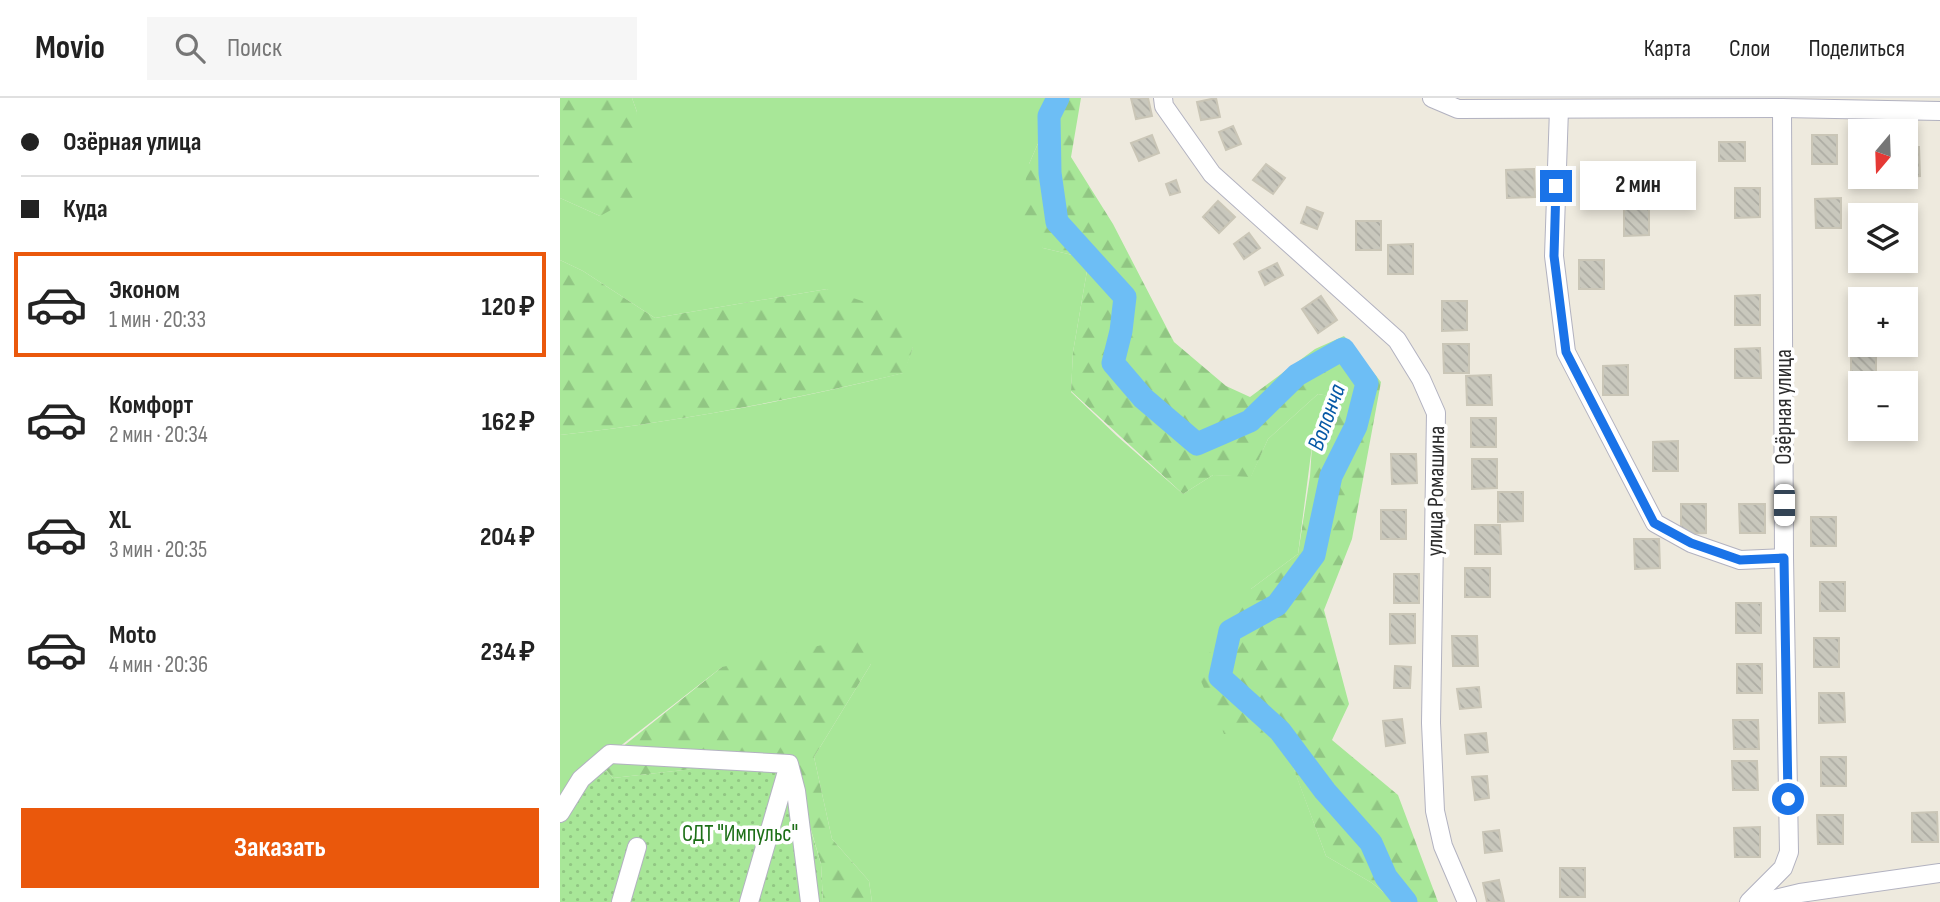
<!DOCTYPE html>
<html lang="ru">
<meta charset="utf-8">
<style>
body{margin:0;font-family:"Sofia Sans Condensed",sans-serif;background:#f6f6f6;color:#222;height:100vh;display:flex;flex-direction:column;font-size:26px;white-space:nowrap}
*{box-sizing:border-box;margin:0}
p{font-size:23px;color:#767676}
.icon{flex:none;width:38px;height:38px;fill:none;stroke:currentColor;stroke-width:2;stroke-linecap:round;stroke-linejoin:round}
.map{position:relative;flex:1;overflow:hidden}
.sheet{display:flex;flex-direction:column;background:#fff;width:560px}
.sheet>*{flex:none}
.guide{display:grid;align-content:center;height:154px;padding:0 21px;background:#fff}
.needle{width:46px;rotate:199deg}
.fabs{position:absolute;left:1288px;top:21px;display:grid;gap:14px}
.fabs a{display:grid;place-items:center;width:70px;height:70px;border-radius:0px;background:#fff;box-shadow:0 4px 10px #0003;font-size:35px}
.end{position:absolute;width:32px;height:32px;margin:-16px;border:9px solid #1a73e8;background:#fff;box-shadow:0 0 0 4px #fff}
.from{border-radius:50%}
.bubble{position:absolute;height:49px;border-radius:0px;background:#fff;box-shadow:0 4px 10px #0003;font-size:23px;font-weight:700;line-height:49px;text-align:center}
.car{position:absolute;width:21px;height:42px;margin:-21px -10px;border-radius:9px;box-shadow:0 0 5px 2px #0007;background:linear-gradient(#fff 24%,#345 0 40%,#fff 0 76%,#345 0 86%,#fff 0)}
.guide b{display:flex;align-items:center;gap:24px;height:66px;font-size:26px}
.guide b+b{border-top:2px solid #e0e0e0}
.guide i{width:18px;height:18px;background:#222}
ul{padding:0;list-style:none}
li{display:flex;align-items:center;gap:21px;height:105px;margin:0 14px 10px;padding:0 7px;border:4px solid transparent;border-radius:0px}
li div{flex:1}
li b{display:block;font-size:26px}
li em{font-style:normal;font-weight:700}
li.on{border-color:#ea580c}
li>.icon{width:63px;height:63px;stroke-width:1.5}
.primary-button{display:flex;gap:14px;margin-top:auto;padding:14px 21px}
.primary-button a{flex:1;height:80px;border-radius:0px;background:#ea580c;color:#fff;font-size:28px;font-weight:700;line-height:80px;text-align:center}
header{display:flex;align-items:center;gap:42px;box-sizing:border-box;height:98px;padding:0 35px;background:#fff;border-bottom:2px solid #e0e0e0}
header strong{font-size:33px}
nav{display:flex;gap:38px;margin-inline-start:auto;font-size:24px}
.search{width:490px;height:63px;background:#f6f6f6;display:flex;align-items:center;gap:18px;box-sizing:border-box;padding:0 24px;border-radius:0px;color:#767676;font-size:26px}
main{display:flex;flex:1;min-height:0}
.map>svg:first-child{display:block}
.grass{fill:#a8e798}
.forest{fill:url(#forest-firs)}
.garden{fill:url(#garden-dots)}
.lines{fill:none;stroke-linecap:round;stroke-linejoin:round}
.river{stroke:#6dbef5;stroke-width:23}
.building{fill:url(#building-back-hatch);stroke:#cac6b7;stroke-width:2}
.minor-casing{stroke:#b2b2c0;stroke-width:20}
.minor{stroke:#fff;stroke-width:18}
.route{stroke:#1a73e8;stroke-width:9}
.labels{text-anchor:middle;stroke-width:7;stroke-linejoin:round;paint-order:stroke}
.street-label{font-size:23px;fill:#2c2c2c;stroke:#fff}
.park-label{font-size:23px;fill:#1d6f17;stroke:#fff}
.water-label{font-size:24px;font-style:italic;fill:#0759a6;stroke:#fff}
</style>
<header>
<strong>Movio</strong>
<div class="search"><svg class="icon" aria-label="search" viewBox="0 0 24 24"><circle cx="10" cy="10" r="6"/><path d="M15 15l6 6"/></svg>Поиск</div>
<nav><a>Карта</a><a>Слои</a><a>Поделиться</a></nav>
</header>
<main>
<section class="sheet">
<div class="guide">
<b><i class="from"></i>Озёрная улица</b>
<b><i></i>Куда</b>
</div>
<ul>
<li class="on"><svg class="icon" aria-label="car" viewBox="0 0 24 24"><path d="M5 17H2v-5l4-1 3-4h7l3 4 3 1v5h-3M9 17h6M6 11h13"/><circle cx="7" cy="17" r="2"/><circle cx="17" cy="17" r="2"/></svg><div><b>Эконом</b><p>1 мин · 20:33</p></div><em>120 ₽</em></li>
<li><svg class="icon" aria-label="car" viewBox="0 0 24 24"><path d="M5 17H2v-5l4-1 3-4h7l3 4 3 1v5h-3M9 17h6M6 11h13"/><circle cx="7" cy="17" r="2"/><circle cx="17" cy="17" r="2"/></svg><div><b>Комфорт</b><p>2 мин · 20:34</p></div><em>162 ₽</em></li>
<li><svg class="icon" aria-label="car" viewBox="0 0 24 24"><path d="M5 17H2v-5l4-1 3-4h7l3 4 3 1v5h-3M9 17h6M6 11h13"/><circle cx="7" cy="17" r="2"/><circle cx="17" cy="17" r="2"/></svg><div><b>XL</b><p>3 мин · 20:35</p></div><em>204 ₽</em></li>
<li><svg class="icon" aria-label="car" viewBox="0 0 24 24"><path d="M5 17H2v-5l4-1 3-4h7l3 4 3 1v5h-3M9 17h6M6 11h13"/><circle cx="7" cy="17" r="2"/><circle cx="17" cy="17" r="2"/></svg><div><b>Moto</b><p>4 мин · 20:36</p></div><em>234 ₽</em></li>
</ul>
<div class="primary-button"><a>Заказать</a></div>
</section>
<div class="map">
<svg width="1380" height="804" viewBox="0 0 1380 804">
<defs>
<pattern id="forest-firs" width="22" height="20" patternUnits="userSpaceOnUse" patternTransform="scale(1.75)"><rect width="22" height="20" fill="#a8e798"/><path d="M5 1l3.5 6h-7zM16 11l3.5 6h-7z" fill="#91c683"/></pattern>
<pattern id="garden-dots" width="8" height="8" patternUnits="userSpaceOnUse" patternTransform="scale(1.75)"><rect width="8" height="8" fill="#a8e798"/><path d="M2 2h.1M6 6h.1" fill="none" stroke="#91c683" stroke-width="1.8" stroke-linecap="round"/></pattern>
<pattern id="building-back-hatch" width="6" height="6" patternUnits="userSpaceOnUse" patternTransform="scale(1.75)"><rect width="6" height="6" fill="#c9c8bd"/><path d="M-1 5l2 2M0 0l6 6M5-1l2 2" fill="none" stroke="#adaca3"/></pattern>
</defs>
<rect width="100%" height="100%" fill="#eeeade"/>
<path class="grass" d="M72 0H498L469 66 483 150 529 161 513 254 511 294 557 338 623 396 653 377 691 378 708 341 758 296 781 300 752 348 738 456 691 491 720 633 766 758 812 785 836 804H312L309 783 272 741 254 659 311 566 162 569 50 656 0 715V337C116 324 231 303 343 275L353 250 267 191 95 220 23 173 0 162V100L40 118 77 14Z"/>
<g class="forest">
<path d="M0 0H72L77 14 73 100 40 118 0 100Z"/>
<path d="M498 0H521L511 59 553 126 614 244 666 288 690 299 755 251 784 238 821 284 792 441 764 512 789 606 772 642 838 697 878 804H836L812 785 766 758 720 634 664 636 637 574 691 491 738 456 750 378 752 348 780 300 758 296 708 341 691 379 653 377 623 396 511 293 513 254 529 161 483 150 459 114 469 66Z"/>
<path d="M0 162 23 173 95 220 267 191 334 214 353 250 344 275C231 302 116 324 0 337Z"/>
<path d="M303 538 311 566 254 659 272 741 309 783 312 804H263L261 766 230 660 53 680 41 666 162 569Z"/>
</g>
<path class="garden" d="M229 660 261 766 263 804H0V715L41 666 53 680Z"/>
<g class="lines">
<path class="river" d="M498 0 489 18 490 75 497 124 565 199 561 233 553 265 583 300 637 346 690 323 737 277 783 251 807 285 796 328 771 378 754 457 717 507 670 533 660 579 720 633 765 693 811 745 826 779 846 804"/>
</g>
<g class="building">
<path d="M571 0H588L592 18 576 21Z"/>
<path d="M656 0 660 19 641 22 637 4Z"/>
<path d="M673 28 681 46 666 52 659 34Z"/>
<path d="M592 37 599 55 579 63 571 45Z"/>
<rect x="1252" y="37" width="25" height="29"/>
<rect x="1159" y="44" width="26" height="19"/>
<path d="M1346 49H1359L1360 78 1346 79Z"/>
<path d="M706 66 725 80 713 96 693 82Z"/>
<path d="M974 71 975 99 947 100 946 72Z"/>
<path d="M616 82 620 94 610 97 606 86Z"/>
<path d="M1175 90H1200V119L1175 120Z"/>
<path d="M1281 100V130H1256L1255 101Z"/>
<path d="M658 103 675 119 659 135 643 119Z"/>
<path d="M1064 108H1089V137L1064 138Z"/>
<path d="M747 109 763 115 757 131 741 125Z"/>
<rect x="796" y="123" width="25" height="29"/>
<path d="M689 135 700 150 684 161 674 146Z"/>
<path d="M853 146V176H828V147Z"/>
<rect x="1019" y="162" width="25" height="29"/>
<path d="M717 165 723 177 705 187 699 174Z"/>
<path d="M1200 197V227H1175V198Z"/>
<path d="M761 198 777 222 758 235 742 211Z"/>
<path d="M882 203H907V232L882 233Z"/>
<path d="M1300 210V240H1294V211Z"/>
<path d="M883 246H909V275H884Z"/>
<path d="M1200 250 1201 280H1175V251Z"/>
<path d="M1291 256H1316V285L1291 286Z"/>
<path d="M1068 267V297H1043V268Z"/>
<path d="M931 277 932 307H907L906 278Z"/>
<rect x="911" y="320" width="25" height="29"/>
<path d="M1118 343V373H1093V344Z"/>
<path d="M831 356H856L857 385 832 386Z"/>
<path d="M912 361H937V390L912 391Z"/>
<path d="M938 394H963V423L938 424Z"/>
<path d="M1121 406H1146V435L1121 436Z"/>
<path d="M1179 406H1205V435H1180Z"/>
<rect x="821" y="412" width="25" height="29"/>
<rect x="1251" y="419" width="25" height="29"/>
<path d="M915 427H940L941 456H915Z"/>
<path d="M1074 441H1099L1100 470 1075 471Z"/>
<rect x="905" y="470" width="25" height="29"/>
<rect x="834" y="476" width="25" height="29"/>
<rect x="1260" y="484" width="25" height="29"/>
<rect x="1176" y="505" width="25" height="30"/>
<path d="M830 516H855V545L830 546Z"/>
<path d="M892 538H917L918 568H893Z"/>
<rect x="1254" y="540" width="25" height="29"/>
<rect x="1177" y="566" width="25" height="29"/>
<path d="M835 568 851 569 850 590H834Z"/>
<path d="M919 589 921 609 900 611 897 591Z"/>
<path d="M1259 595H1284L1285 624 1259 625Z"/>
<path d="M842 621 845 645 826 648 823 623Z"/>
<path d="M1173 622H1198L1199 651H1174Z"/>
<path d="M926 635 928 654 907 656 905 637Z"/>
<rect x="1261" y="659" width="25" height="29"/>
<path d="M1172 663H1197L1198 692H1173Z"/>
<path d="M927 678 929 700 915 702 912 679Z"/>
<path d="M1377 714 1378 744H1352V715Z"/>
<path d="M1257 717H1283V746H1258Z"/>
<path d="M1200 729V759H1175L1174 730Z"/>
<path d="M939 732 942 753 925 755 923 734Z"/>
<rect x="1000" y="770" width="25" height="29"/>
<path d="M939 782 944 804H927L923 785Z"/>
</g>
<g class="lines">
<defs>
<g id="minor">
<path d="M603 0 604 8 652 76 837 242 861 281 876 315 871 625 875 713 883 748 907 804"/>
<path d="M872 0 898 11 1222 10 1380 13"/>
<path d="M999 11 994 158 1006 254 1095 425 1131 445 1180 462 1224 460"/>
<path d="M0 715 21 681 50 656 229 666 236 693 250 804"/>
<path d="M61 804 77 749"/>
<path d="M189 804 228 670"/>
<path d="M1189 804 1223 770 1229 754 1224 460 1222 10"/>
<path d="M1203 804 1240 795 1380 775"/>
</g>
</defs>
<use href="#minor" class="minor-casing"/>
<use href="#minor" class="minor"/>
</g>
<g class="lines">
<path class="route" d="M996 88 994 158 1006 254 1094 425 1131 445 1180 462 1224 460 1228 701"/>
</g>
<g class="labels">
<g class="street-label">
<text transform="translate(1223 309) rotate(-90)" y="8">Озёрная улица</text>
<text transform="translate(875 393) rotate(-89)" y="8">улица Ромашина</text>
</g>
<g class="park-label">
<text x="180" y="743">СДТ "Импульс"</text>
</g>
<g class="water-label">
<text transform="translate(766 319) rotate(-70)" y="8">Волонча</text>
</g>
</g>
</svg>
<div class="fabs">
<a><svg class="needle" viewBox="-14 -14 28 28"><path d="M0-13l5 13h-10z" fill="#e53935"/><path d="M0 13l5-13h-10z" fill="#767676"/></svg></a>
<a><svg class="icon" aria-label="layers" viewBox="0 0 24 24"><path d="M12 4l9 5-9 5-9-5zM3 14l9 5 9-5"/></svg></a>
<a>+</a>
<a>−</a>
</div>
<i class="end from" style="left:1228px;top:701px"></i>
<i class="end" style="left:996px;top:88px"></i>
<div class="bubble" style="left:1020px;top:63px;width:116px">2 мин</div>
<i class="car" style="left:1224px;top:407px;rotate:180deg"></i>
</div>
</main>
